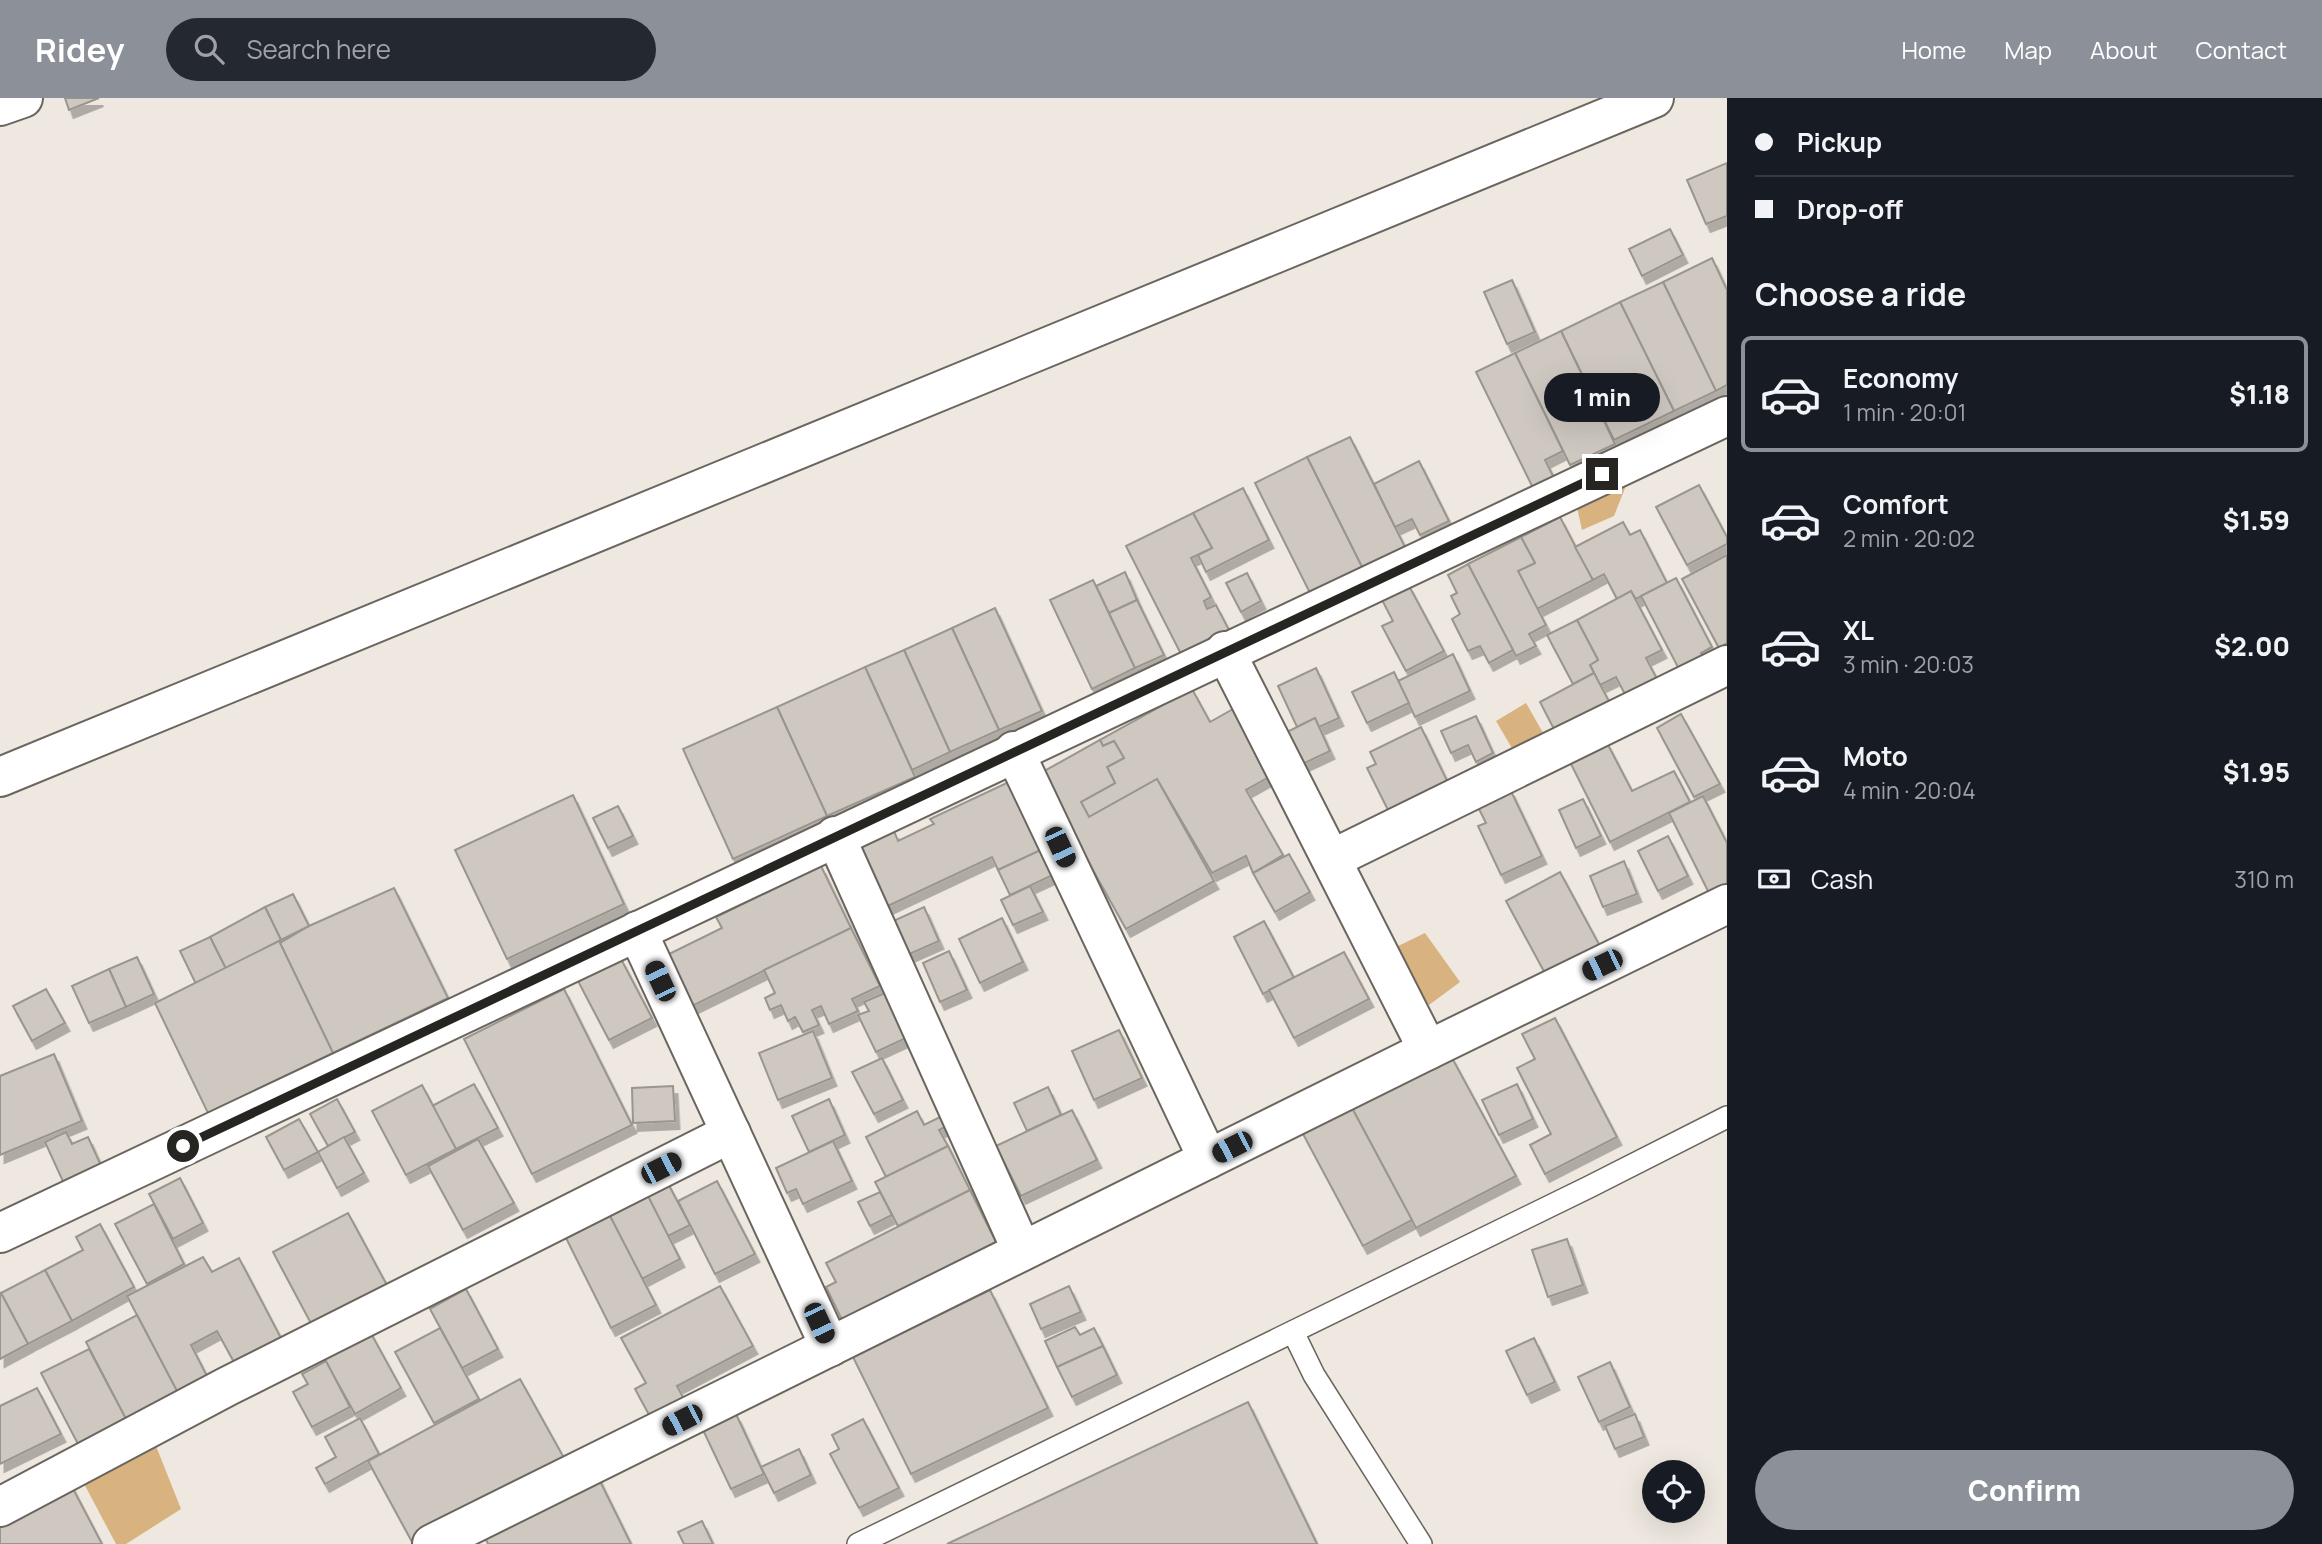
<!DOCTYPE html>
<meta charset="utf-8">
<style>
body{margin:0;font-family:Manrope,sans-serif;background:#242831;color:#f1f3f6;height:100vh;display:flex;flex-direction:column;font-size:26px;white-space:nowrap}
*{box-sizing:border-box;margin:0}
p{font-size:23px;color:#9ea1a6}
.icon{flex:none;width:38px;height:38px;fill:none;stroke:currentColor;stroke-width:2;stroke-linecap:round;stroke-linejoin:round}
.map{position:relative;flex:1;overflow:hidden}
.panel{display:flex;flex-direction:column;background:#171b24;width:595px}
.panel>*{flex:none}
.top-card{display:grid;align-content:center;height:154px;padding:0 28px;background:#171b24}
.tools{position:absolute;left:1642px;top:1362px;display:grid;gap:14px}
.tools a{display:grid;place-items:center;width:63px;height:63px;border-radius:50%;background:#171b24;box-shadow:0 7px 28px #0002;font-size:35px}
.end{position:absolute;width:32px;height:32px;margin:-16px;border:9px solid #272522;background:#fff;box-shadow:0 0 0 4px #fff}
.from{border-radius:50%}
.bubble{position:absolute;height:49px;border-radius:24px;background:#171b24;box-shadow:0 7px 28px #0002;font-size:23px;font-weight:800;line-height:49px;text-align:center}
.car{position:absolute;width:21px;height:42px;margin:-21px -10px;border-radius:9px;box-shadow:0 0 5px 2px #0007;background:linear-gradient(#222 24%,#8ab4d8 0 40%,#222 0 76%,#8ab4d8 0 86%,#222 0)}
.top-card b{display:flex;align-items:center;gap:24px;height:66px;font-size:26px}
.top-card b+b{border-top:2px solid #363941}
.top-card i{width:18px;height:18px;background:#f1f3f6}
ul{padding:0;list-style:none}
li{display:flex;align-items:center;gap:21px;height:116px;margin:0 14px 10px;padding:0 14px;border:4px solid transparent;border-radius:10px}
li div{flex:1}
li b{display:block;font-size:26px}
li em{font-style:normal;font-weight:800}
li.on{border-color:#8c9099}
li>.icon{width:63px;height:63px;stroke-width:1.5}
h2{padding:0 28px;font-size:32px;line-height:84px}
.pay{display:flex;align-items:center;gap:18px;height:77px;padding:0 28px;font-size:26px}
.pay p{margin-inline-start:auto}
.action{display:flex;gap:14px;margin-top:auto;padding:14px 28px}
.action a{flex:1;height:80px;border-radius:42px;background:#8c9099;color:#fff;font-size:28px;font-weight:800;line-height:80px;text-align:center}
header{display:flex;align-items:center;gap:42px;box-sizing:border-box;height:98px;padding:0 35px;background:#8c9099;color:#fff}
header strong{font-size:33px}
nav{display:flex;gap:38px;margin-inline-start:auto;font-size:24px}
.search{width:490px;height:63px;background:#242831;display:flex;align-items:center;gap:18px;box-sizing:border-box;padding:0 24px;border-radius:38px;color:#9ea1a6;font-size:26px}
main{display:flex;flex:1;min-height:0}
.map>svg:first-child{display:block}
.green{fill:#d8b27f}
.building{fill:#cec8c1;stroke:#9a958d;stroke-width:2;filter:url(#shadow)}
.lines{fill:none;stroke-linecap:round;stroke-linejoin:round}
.lane-casing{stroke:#6a655e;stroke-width:24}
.street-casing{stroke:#6a655e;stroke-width:42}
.lane{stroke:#fff;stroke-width:21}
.street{stroke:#fff;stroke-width:38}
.route{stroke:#272522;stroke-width:9}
</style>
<header>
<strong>Ridey</strong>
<div class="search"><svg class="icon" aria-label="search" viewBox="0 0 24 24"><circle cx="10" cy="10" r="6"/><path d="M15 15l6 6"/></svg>Search here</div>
<nav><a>Home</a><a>Map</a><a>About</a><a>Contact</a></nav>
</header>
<main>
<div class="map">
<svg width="1727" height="1446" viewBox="0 0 1727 1446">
<defs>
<filter id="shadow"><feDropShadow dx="4.5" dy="8" stdDeviation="0" flood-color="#0004"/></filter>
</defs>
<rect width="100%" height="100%" fill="#eee8e0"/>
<g class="green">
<path d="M1629 380 1614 418 1582 432 1576 405Z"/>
<path d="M1526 605 1546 640 1516 657 1496 623Z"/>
<path d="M1425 835 1460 884 1429 907 1392 851Z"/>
<path d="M154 1343 181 1411 126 1446H116L82 1382Z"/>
</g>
<g class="building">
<path d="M65 0H99L69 12Z"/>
<path d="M1727 65V118L1706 126 1687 82Z"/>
<path d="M1670 131 1683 157 1642 178 1629 151Z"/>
<path d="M1712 160 1727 192V287L1716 293 1663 184Z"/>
<path d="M1512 182 1535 234 1507 246 1484 194Z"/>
<path d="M1663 184 1716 293 1674 313 1620 204Z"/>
<path d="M1620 204 1674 313 1614 342 1561 233Z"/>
<path d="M1561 233 1615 346 1570 367 1515 255Z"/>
<path d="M1515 255 1563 353 1545 362 1555 382 1534 392 1476 274Z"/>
<path d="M1350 339 1405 449 1362 469 1307 359Z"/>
<path d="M1307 359 1362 469 1310 495 1255 385Z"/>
<path d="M1419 363 1449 423 1420 437 1412 421 1395 429 1374 386Z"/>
<path d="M1699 387 1727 439V446L1687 467 1656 409Z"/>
<path d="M1243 390 1269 442 1206 474 1198 457 1212 450 1193 415Z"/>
<path d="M1193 415 1212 450 1191 460 1211 499 1204 503 1207 511 1216 507 1230 534 1182 558 1126 448Z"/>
<path d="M1560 419 1593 482 1537 511 1518 473 1535 465 1521 439Z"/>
<path d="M1623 424 1630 437 1640 432 1667 485 1636 501 1631 493 1617 501 1604 476 1593 482 1575 449Z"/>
<path d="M1521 439 1535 465 1518 473 1546 527 1529 536 1536 548 1516 558 1468 466Z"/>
<path d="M1727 457V545L1719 550 1682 481Z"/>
<path d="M1468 466 1513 552 1489 565 1480 548 1468 553 1452 521 1460 516 1451 498 1457 495 1448 477Z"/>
<path d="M1125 474 1137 502 1109 515 1096 488Z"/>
<path d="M1247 475 1261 503 1241 514 1226 485Z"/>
<path d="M1676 480 1712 549 1701 555 1705 560 1680 573 1641 498Z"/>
<path d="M1093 482 1135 570 1092 591 1050 502Z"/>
<path d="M1408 486 1444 553 1406 573 1382 528 1393 523 1381 500Z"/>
<path d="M1631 493 1662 552 1646 560 1658 583 1627 600 1616 579 1600 587 1590 567 1598 562 1577 522Z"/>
<path d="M1137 502 1164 557 1135 570 1109 515Z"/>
<path d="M995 510 1042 613 999 632 952 530Z"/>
<path d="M1577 522 1598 562 1590 567 1594 575 1573 586 1547 537Z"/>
<path d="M952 530 999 632 950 654 904 552Z"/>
<path d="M904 552 950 654 912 672 865 569Z"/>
<path d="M1453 556 1470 593 1415 619 1398 583Z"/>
<path d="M865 569 915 679 827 718 777 609Z"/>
<path d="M1316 570 1339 620 1319 629 1315 620 1297 629 1278 588Z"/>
<path d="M1394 574 1409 605 1367 625 1352 594Z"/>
<path d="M1594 575 1612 609 1557 637 1540 604Z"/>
<path d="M1192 591 1210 624 1233 611 1271 678 1246 692 1283 757 1253 775 1246 758 1212 775 1157 681 1089 719 1081 704 1115 685 1107 669 1124 660 1114 643 1103 648 1100 642Z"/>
<path d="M777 609 827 718 733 761 683 651Z"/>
<path d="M1681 616 1720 686 1694 699 1657 630Z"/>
<path d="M1476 618 1493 655 1476 664 1468 647 1451 655 1441 633Z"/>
<path d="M1315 620 1330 653 1296 669 1281 637Z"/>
<path d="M1421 629 1451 691 1392 720 1367 670 1376 666 1370 654Z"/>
<path d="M1100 642 1103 648 1114 643 1124 660 1107 669 1115 685 1081 704 1089 719 1157 681 1214 783 1126 831 1039 676Z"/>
<path d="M1606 643 1632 693 1674 673 1690 704 1610 744 1569 662Z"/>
<path d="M1013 682 1045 750 998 772 992 759 875 814 856 751 894 733 898 743 934 726 930 721Z"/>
<path d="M1510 691 1542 758 1501 777 1478 728 1486 725 1477 707Z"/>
<path d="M573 697 624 806 507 861 455 752Z"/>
<path d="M1703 698 1727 745V789L1710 797 1669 715Z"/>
<path d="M1583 701 1601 738 1576 750 1559 712Z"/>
<path d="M618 708 633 738 608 750 593 720Z"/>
<path d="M1668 738 1688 778 1658 793 1638 753Z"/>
<path d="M1045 750 1057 775 1010 797 998 772Z"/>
<path d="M1289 756 1310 794 1275 814 1253 775Z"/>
<path d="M1624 763 1637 796 1603 809 1590 778Z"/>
<path d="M821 768 851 830 690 909 665 858 722 830 716 819Z"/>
<path d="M1560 774 1601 850 1547 879 1506 803Z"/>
<path d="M1030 788 1043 814 1013 827 1001 802Z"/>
<path d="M394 790 448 900 333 955 280 845 309 828Z"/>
<path d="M293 796 309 828 281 842 265 809Z"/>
<path d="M265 809 281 842 226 871 210 839Z"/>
<path d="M924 809 939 843 905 858 889 825Z"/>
<path d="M1002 820 1023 864 980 885 959 841Z"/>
<path d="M1264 823 1294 880 1263 896 1234 839Z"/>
<path d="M851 830 880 888 852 901 858 913 829 926 821 908 812 912 819 927 803 934 795 919 788 923 781 907 770 912 765 900 775 895 764 872Z"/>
<path d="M210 839 226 871 196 886 180 853Z"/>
<path d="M281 842 280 845 333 955 208 1015 155 905Z"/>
<path d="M949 853 967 892 940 904 923 865Z"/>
<path d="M1344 854 1369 901 1294 940 1269 892Z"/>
<path d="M137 859 154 896 126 909 109 871Z"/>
<path d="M621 861 652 920 609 942 578 883Z"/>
<path d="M109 871 126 909 89 925 72 888Z"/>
<path d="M46 891 65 925 32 943 13 908Z"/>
<path d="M564 891 632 1027 532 1076 464 941Z"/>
<path d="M885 895 906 940 876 954 858 917 869 913 864 904Z"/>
<path d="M1555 920 1617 1039 1545 1076 1530 1047 1551 1036 1517 970 1535 961 1522 936Z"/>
<path d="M1119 932 1142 980 1094 1002 1072 953Z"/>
<path d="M813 933 832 980 778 1002 759 955Z"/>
<path d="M54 956 82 1023 0 1057V978Z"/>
<path d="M1451 958 1516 1078 1416 1130 1352 1010Z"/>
<path d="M882 960 903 1002 874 1016 852 974Z"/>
<path d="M474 986 498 1030 456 1051 432 1008Z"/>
<path d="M1517 986 1533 1021 1499 1037 1482 1002Z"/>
<path d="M422 987 456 1051 406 1077 372 1013Z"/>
<path d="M673 988 675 1023 633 1025 632 990Z"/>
<path d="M1048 989 1061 1017 1027 1033 1014 1005Z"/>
<path d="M337 1001 355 1034 328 1048 310 1016Z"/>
<path d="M829 1001 845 1037 809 1054 792 1018Z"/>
<path d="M1352 1010 1412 1122 1363 1148 1303 1036Z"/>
<path d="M1072 1012 1097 1062 1021 1098 996 1048Z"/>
<path d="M917 1013 924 1027 940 1019 945 1029 939 1032 948 1048 886 1079 866 1039Z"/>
<path d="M299 1021 318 1054 284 1072 266 1039Z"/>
<path d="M66 1034 72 1046 88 1039 103 1072 66 1090 45 1044Z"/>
<path d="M344 1039 364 1075 337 1090 318 1054Z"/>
<path d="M478 1041 514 1105 463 1132 428 1068Z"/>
<path d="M833 1043 852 1083 803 1106 796 1091 787 1095 776 1070Z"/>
<path d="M948 1048 970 1092 898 1128 875 1084Z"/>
<path d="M180 1080 203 1125 173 1141 149 1096Z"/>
<path d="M665 1080 690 1127 668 1138 644 1091Z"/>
<path d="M717 1083 755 1156 715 1176 678 1103Z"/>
<path d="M970 1092 996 1144 842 1222 826 1189 836 1184 826 1165Z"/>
<path d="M880 1094 892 1117 870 1128 858 1104Z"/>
<path d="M648 1098 680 1161 642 1181 610 1118Z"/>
<path d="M154 1106 184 1166 147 1186 115 1126Z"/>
<path d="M348 1115 389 1191 314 1231 273 1154Z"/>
<path d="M610 1118 656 1207 611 1230 566 1140Z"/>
<path d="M100 1126 134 1189 72 1223 45 1172 83 1152 76 1139Z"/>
<path d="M1567 1141 1583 1187 1548 1199 1532 1152Z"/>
<path d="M203 1159 212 1174 239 1160 282 1242 235 1266 217 1233 191 1247 208 1280 178 1295 127 1198Z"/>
<path d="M45 1172 72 1223 28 1246 1 1195Z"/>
<path d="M720 1188 753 1248 677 1288 687 1307 653 1324 635 1291 646 1285 621 1240Z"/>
<path d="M1069 1188 1081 1214 1041 1231 1030 1206Z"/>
<path d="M466 1191 498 1251 462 1270 430 1211Z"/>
<path d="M990 1192 1048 1310 911 1376 853 1259Z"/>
<path d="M1 1195 28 1246 0 1261V1196Z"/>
<path d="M137 1217 178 1295 126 1321 86 1244Z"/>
<path d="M1075 1229 1080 1237 1094 1230 1103 1248 1057 1269 1045 1243Z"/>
<path d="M368 1230 401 1290 355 1316 321 1255Z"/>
<path d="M440 1230 479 1301 434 1325 395 1254Z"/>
<path d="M1534 1240 1555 1284 1527 1297 1506 1253Z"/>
<path d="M1103 1248 1117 1277 1072 1299 1057 1269Z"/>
<path d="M89 1251 126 1321 78 1346 41 1275Z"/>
<path d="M326 1263 350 1309 312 1329 293 1294 308 1286 302 1276Z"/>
<path d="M1610 1264 1630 1309 1599 1324 1578 1279Z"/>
<path d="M520 1281 564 1360 411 1442 368 1363Z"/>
<path d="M37 1290 61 1336 0 1366V1308Z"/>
<path d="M1248 1304 1317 1446H947Z"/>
<path d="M736 1316 764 1376 731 1391 703 1332Z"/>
<path d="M1635 1316 1644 1339 1615 1351 1605 1328Z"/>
<path d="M360 1320 379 1356 325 1386 316 1370 336 1359 325 1339Z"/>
<path d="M863 1321 899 1390 859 1410 830 1356 839 1351 832 1337Z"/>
<path d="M799 1351 811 1377 774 1395 761 1369Z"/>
<path d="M597 1377 631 1446H488L482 1433Z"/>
<path d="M70 1385 102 1446H0V1421Z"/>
<path d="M702 1423 713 1446H684L678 1434Z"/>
</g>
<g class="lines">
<defs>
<g id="lane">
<path d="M1293 1234 1314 1277 1421 1446"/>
<path d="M858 1446 1589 1089 1727 1019"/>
</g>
<g id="street">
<path d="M0 8 23 0"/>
<path d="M1225 553 1428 952"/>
<path d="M1014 653 1208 1061"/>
<path d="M0 679 1654 0"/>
<path d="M835 738 1022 1153"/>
<path d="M1332 761 1727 567"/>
<path d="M637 833 830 1249"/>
<path d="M0 1135 1727 318"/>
<path d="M0 1409 228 1288 731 1035"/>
<path d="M432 1446 1428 952 1727 806"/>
</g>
</defs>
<use href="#lane" class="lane-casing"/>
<use href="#street" class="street-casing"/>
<use href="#lane" class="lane"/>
<use href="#street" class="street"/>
</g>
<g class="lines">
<path class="route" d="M183 1048 1602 376"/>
</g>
</svg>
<div class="tools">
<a><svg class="icon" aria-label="locate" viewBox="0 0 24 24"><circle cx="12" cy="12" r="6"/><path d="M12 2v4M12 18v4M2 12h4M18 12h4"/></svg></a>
</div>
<i class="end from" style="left:183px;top:1048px"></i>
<i class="end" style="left:1602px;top:376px"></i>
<div class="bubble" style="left:1544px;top:275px;width:116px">1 min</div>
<i class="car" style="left:1060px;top:749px;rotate:155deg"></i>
<i class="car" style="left:1602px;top:867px;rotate:244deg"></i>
<i class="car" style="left:660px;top:883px;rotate:335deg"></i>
<i class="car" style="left:1232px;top:1049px;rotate:243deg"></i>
<i class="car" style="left:661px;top:1070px;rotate:63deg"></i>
<i class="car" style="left:819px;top:1225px;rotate:155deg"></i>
<i class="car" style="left:682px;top:1322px;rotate:243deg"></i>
</div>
<section class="panel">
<div class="top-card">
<b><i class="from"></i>Pickup</b>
<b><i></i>Drop-off</b>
</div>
<h2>Choose a ride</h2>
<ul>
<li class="on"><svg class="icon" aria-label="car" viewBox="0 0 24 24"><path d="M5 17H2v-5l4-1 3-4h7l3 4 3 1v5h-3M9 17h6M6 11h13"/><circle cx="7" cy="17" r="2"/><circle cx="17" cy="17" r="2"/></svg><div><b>Economy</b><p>1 min · 20:01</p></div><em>$1.18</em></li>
<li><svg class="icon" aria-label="car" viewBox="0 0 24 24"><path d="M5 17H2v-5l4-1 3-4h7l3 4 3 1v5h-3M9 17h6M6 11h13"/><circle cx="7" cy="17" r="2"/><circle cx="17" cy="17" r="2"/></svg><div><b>Comfort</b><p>2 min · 20:02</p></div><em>$1.59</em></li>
<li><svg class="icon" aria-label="car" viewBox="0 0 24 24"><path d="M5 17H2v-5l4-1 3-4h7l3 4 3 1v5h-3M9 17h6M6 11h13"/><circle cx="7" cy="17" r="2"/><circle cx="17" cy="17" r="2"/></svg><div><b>XL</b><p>3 min · 20:03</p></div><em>$2.00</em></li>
<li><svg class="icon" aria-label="car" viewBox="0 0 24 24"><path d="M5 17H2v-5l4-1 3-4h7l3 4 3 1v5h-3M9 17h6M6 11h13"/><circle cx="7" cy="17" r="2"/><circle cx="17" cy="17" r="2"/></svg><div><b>Moto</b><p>4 min · 20:04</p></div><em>$1.95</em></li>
</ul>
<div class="pay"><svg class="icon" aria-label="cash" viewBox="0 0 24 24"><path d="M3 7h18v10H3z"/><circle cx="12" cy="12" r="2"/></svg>Cash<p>310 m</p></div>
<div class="action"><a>Confirm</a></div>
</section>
</main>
